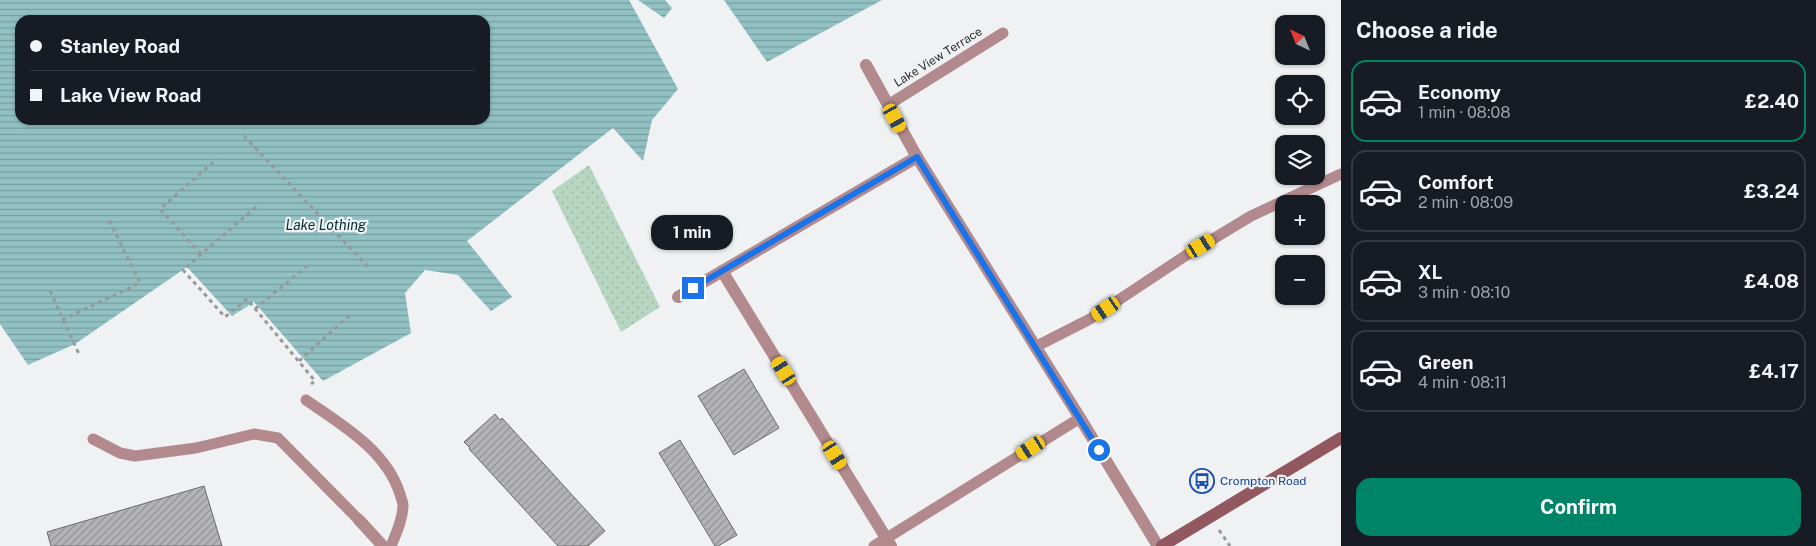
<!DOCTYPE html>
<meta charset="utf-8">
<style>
body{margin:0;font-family:"Public Sans",sans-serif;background:#20242c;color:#f1f3f6;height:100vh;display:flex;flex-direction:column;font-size:19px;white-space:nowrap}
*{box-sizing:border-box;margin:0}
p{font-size:16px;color:#9ea1a6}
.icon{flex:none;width:28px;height:28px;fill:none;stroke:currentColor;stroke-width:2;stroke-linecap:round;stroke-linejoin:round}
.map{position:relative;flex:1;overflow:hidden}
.details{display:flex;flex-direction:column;background:#171b24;width:475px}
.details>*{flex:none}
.banner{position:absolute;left:15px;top:15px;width:475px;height:110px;border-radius:15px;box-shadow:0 1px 4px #0004;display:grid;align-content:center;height:110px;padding:0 15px;background:#171b24}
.needle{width:32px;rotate:317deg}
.fabs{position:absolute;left:1275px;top:15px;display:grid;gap:10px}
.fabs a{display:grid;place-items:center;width:50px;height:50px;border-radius:10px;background:#171b24;box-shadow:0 1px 4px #0004;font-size:25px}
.end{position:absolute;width:22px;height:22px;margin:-11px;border:6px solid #1a73e8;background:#fff;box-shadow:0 0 0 2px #fff}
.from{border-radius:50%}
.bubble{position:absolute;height:35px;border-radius:15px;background:#171b24;box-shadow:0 1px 4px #0004;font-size:16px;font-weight:700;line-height:35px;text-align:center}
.car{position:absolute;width:15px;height:30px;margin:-15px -8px;border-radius:6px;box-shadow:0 0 4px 1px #0007;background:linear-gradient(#f5c518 24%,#345 0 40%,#f5c518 0 76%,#345 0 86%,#f5c518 0)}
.banner b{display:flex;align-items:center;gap:18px;height:48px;font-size:19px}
.banner b+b{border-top:1px solid #363941}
.banner i{width:12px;height:12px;background:#f1f3f6}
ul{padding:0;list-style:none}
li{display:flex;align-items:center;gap:15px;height:82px;margin:0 10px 8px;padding:0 5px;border:2px solid #363941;border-radius:15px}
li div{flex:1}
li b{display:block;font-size:19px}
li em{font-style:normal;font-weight:700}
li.current{border-color:#008468}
li>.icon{width:45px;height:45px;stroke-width:1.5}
h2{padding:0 15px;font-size:22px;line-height:60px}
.cta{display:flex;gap:10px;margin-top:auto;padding:10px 15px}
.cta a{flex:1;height:58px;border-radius:15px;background:#008468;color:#fff;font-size:20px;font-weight:700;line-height:58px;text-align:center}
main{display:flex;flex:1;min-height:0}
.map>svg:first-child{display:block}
.grass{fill:url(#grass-dots)}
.water{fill:url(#water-rules);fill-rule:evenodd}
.building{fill:url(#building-hatch);stroke:#6b6a6c}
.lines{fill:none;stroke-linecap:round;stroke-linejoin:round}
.path{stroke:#97999a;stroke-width:3;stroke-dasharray:4 4;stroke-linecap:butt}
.service{stroke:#b28a8d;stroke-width:11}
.minor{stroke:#b28a8d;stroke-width:12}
.secondary{stroke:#91595f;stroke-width:12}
.route{stroke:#1a73e8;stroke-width:6}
.labels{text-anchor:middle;stroke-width:4.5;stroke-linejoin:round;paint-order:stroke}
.street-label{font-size:12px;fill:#292a2b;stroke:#eff1f3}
.transit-label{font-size:12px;fill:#164399;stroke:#eff1f3;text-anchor:start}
.water-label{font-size:14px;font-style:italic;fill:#013033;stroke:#eff1f3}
</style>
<main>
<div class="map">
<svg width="1341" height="546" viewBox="0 0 1341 546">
<defs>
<pattern id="grass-dots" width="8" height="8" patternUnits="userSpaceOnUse" patternTransform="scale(1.25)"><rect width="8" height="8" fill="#b7d6c2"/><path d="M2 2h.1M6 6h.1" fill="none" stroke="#9db8a7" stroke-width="1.8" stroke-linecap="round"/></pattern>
<pattern id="water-rules" width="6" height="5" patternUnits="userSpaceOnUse" patternTransform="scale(1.25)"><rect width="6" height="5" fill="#92c1c4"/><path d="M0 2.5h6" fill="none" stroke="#779d9f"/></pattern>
<pattern id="building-hatch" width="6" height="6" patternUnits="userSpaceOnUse" patternTransform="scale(1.25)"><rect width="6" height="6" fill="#b4b3b5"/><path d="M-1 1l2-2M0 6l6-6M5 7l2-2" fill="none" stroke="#929293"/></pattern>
</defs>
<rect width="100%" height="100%" fill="#eff1f3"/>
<path class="grass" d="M589 165 660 307 621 332 552 191Z"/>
<g class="water">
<path d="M0 0H629L678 89 652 120 643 161 613 128 467 241 512 297 491 311 458 275 425 270 405 293 411 333 323 381 254 302 232 316 187 267 75 344 28 365 0 324ZM20 20H485V120H20Z"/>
<path d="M638 0H665L672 8 664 18Z"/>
<path d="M724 0H882L767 62Z"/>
</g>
<g class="building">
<path d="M744 369 779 428 734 455 698 396Z"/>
<path d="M495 414 500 420 502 418 605 531 588 546H558L469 449 470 448 464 442Z"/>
<path d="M680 440 737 535 718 546H715L659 453Z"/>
<path d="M204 486 222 546H51L47 532Z"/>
</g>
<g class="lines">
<g class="path">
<path d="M244 136 369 268"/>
<path d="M256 207 183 270 225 317 247 299 315 381 311 384"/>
<path d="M201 254 160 209 217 159"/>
<path d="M50 291 79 354"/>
<path d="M255 309 308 265"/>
<path d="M62 320 140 283 109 220"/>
<path d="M299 361 352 313"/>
<path d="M1219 530 1230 546"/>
</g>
<g class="service">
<path d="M888 105 1003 33"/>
<path d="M1035 347 1090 319 1185 256 1251 216 1341 174"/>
<path d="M306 400C342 425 386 450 400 494 401 498 403 502 403 505 403 519 396 534 391 546"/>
<path d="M93 439 120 453 135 456 196 448 254 434 278 438 359 520"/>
<path d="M874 546 1080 418"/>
</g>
<g class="minor">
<path d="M866 65 917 157 1080 418 1158 546"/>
<path d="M722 271 891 546"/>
<path d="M678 297 917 157"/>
<path d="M359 520 383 546"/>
</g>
<path class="secondary" d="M1162 546 1341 438"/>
</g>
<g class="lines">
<path class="route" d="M693 288 917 157 1099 450"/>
</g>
<defs>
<symbol id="bus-ring" viewBox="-11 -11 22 22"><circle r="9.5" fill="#eff1f3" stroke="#1a4fb4" stroke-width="1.5"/><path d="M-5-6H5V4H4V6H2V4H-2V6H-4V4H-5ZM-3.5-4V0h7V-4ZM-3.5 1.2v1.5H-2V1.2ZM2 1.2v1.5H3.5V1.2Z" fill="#1a4fb4"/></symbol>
</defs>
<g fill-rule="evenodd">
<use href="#bus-ring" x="1188" y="467" width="28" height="28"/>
</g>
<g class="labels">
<g class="street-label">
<text transform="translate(938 57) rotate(-32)" y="4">Lake View Terrace</text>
</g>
<g class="transit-label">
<text x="1220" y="485">Crompton Road</text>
</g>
<g class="water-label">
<text x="326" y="230">Lake Lothing</text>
</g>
</g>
</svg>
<div class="fabs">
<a><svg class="needle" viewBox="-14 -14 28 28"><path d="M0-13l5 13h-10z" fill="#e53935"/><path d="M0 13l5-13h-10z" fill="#9ea1a6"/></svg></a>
<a><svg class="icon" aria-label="locate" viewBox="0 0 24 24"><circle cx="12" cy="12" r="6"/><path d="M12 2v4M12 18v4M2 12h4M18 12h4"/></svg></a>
<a><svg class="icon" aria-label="layers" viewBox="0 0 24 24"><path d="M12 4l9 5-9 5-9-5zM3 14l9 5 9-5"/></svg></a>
<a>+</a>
<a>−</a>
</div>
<i class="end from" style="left:1099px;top:450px"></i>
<i class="end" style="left:693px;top:288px"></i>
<div class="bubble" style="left:651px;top:215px;width:82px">1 min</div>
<i class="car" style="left:895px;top:118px;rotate:151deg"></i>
<i class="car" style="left:1201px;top:246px;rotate:59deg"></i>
<i class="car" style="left:1106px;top:309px;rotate:236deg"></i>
<i class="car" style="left:784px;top:371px;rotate:328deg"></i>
<i class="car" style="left:1031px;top:448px;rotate:238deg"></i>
<i class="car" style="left:835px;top:455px;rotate:148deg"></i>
<div class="banner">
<b><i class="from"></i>Stanley Road</b>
<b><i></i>Lake View Road</b>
</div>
</div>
<section class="details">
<h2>Choose a ride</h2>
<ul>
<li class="current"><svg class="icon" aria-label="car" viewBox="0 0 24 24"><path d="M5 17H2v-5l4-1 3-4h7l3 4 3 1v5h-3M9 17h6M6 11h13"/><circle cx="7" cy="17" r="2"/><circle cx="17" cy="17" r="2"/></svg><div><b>Economy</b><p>1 min · 08:08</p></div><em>£2.40</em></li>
<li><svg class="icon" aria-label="car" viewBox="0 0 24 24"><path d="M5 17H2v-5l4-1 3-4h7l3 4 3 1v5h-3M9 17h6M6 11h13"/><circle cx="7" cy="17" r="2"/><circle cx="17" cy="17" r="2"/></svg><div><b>Comfort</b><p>2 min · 08:09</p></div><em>£3.24</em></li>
<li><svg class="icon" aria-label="car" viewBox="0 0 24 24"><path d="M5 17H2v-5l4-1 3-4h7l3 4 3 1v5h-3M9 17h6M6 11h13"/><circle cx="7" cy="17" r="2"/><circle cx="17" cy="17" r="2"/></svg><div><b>XL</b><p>3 min · 08:10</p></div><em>£4.08</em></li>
<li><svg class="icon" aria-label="car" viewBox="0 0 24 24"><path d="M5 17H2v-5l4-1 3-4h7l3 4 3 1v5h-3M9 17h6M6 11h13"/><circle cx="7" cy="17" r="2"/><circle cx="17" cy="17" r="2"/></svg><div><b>Green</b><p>4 min · 08:11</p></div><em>£4.17</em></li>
</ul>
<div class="cta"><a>Confirm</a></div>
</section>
</main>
